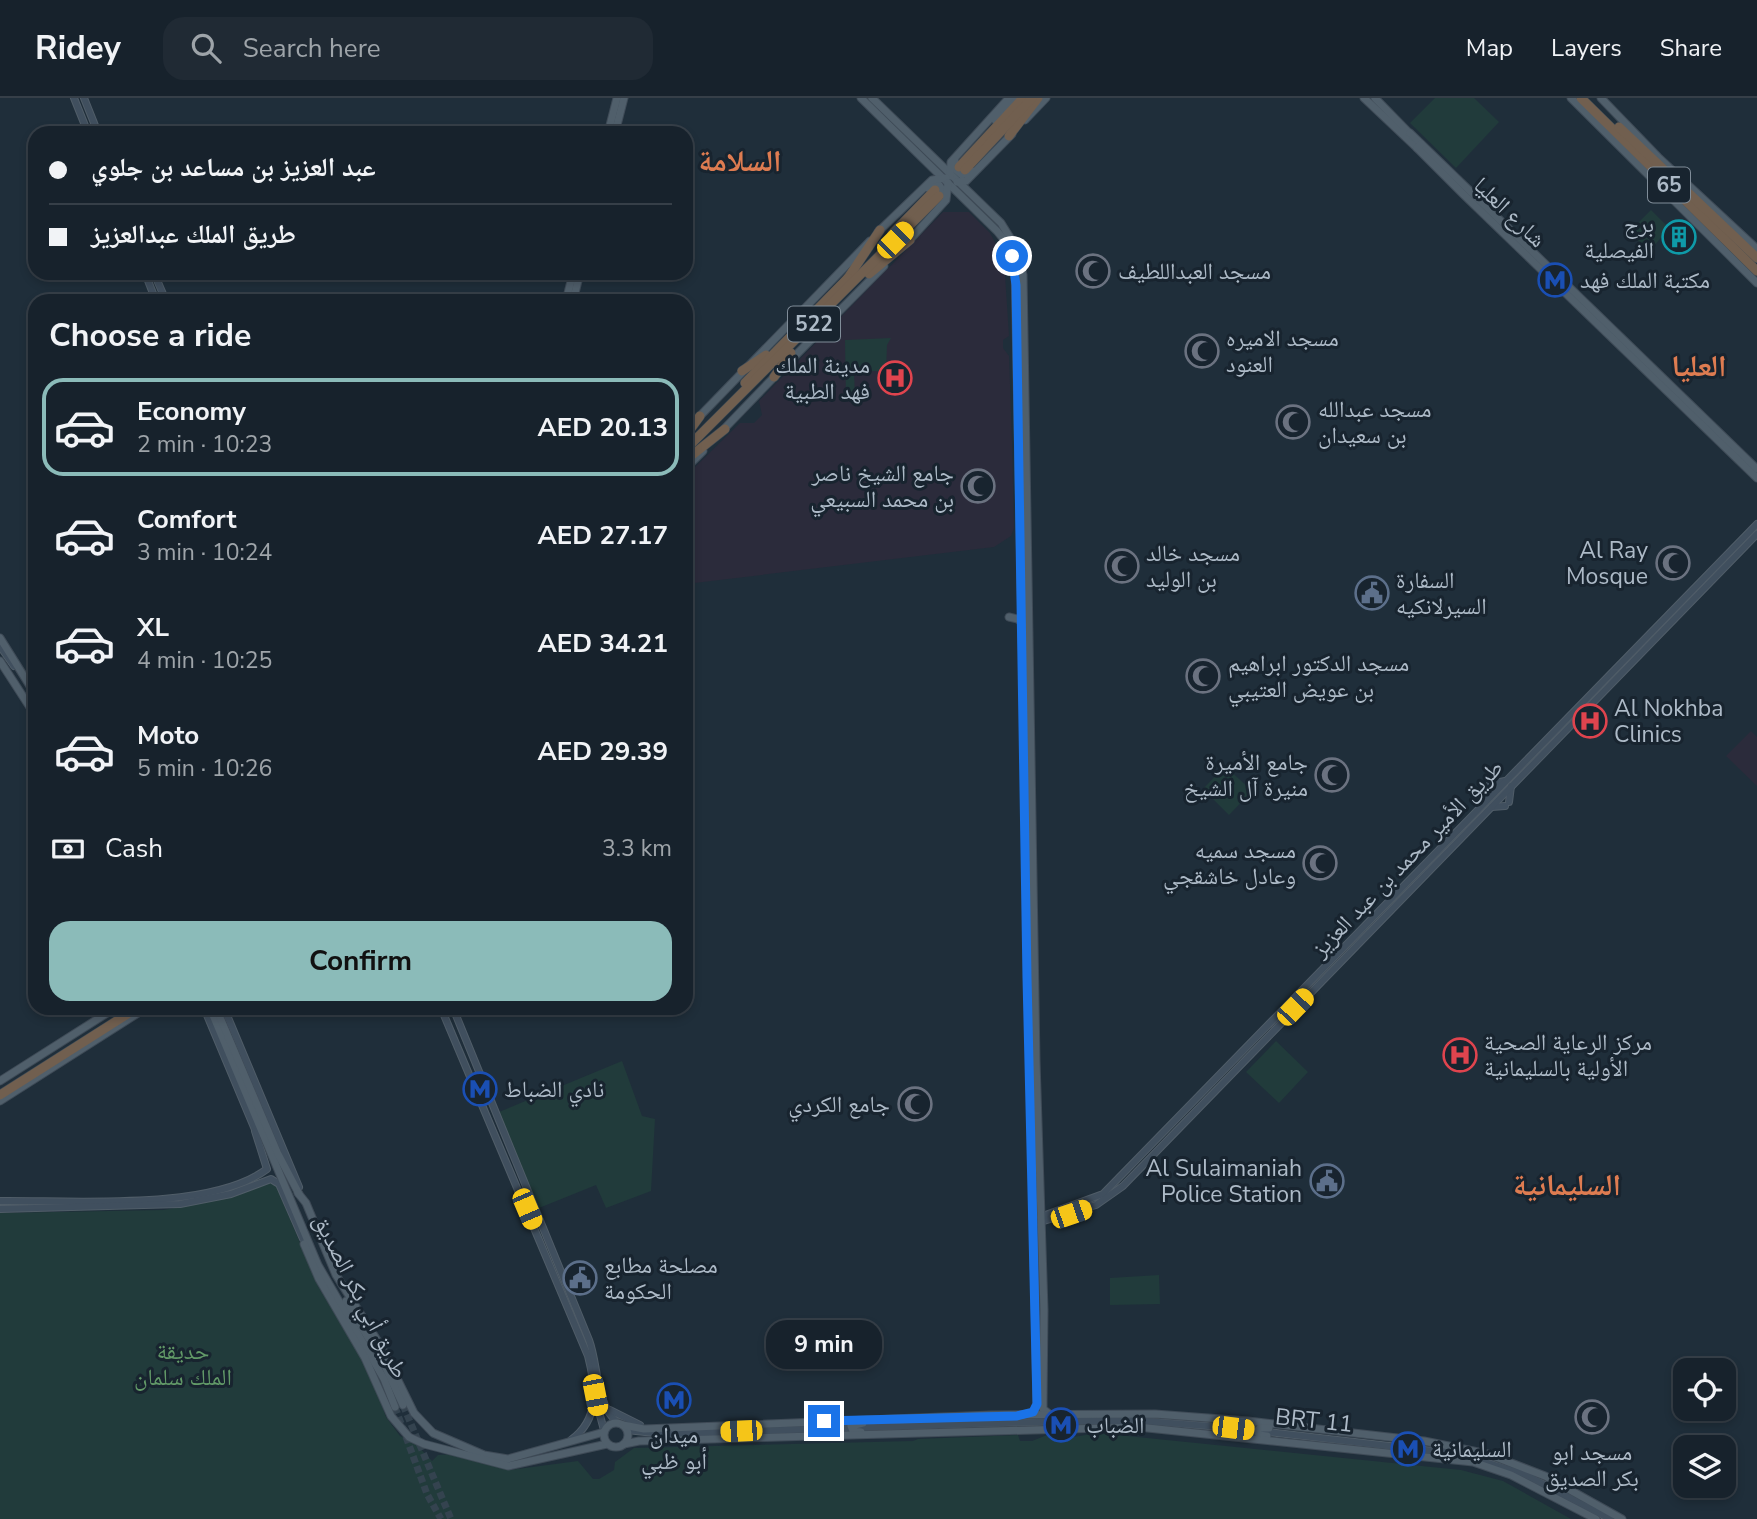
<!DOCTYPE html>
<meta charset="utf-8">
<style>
body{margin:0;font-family:"Nunito Sans","Noto Naskh Arabic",sans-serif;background:#202a34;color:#f1f3f6;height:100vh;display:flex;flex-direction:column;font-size:26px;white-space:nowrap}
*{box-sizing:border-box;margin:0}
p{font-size:23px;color:#9ea4a9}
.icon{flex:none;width:38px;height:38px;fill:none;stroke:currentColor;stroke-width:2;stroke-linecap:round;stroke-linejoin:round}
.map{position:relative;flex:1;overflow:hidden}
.side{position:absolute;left:28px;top:196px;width:665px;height:721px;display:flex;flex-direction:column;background:#17222c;border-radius:21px;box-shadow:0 4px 10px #0003,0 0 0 2px #363f48}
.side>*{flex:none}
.guide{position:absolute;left:28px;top:28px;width:665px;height:154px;border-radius:21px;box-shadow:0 4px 10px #0003,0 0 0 2px #363f48;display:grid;align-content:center;height:154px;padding:0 21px;background:#17222c}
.controls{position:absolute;left:1673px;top:1260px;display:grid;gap:14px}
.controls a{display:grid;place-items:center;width:63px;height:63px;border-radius:14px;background:#17222c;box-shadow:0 4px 10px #0003,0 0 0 2px #363f48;font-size:35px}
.end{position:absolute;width:32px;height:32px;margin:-16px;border:9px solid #1a73e8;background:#fff;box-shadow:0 0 0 4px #fff}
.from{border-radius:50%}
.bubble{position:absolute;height:49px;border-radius:21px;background:#17222c;box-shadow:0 4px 10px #0003,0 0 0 2px #363f48;font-size:23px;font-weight:700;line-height:49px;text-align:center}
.car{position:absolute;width:21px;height:42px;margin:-21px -10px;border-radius:9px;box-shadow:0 0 5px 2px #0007;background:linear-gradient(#f5c518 24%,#345 0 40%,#f5c518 0 76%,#345 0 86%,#f5c518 0)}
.guide b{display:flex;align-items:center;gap:24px;height:66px;font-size:26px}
.guide b+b{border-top:2px solid #363f48}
.guide i{width:18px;height:18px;background:#f1f3f6}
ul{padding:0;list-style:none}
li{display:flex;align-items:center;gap:21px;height:98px;margin:0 14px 10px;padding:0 7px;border:4px solid transparent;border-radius:21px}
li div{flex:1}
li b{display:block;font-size:26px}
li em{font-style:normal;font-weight:700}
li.active{border-color:#8bbbb9}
li>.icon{width:63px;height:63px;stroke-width:1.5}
h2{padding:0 21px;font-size:32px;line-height:84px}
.pay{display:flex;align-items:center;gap:18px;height:77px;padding:0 21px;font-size:26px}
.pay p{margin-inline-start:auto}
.primary-button{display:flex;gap:14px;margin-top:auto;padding:14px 21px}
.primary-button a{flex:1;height:80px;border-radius:21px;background:#8bbbb9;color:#111;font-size:28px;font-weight:700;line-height:80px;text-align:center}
header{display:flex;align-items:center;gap:42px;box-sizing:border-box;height:98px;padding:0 35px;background:#17222c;border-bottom:2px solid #363f48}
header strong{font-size:33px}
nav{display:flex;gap:38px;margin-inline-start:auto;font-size:24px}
.search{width:490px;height:63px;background:#202a34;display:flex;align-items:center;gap:18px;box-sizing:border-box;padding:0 24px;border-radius:21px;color:#9ea4a9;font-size:26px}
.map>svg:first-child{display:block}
.medical{fill:#2b2b3b}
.green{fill:#213b3b}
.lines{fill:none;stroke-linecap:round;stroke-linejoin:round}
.primary-tunnel{stroke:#34434f;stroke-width:7;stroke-dasharray:7 3.5;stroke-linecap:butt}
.secondary-casing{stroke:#505d68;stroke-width:8}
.primary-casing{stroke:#3f4b57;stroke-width:9}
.highway-casing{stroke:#3d4a55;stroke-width:10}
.secondary{stroke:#404f5e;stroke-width:6}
.primary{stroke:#505f6b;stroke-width:7}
.highway{stroke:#715f4f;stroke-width:9}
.route{stroke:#1a73e8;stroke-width:9}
.labels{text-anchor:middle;stroke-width:6;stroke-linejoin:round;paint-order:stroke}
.shield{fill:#18242f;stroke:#808d99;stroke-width:2}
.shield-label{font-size:21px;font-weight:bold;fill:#adbac7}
.street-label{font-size:23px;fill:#adbac7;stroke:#18242f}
.poi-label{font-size:23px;fill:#adbac7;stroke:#18242f;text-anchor:start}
.park-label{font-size:23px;fill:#629a68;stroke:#18242f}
.district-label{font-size:30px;font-weight:bold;fill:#de7c51;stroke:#18242f}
</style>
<header>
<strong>Ridey</strong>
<div class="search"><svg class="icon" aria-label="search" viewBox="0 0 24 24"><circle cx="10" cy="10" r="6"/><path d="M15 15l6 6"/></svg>Search here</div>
<nav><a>Map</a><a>Layers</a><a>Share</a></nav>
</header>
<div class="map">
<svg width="1757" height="1421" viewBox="0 0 1757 1421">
<rect width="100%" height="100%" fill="#1f2e3a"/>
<g class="medical">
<path d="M943 114H969L990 135 1004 161 1009 238 1003 242V250L1009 258 1012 343 1014 430 1011 438 994 449 686 486V385L693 380V371L740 325H754L762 317 759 303Z"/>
<path d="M1751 633 1757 639V688L1726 658Z"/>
</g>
<g class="green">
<path d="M1435 0H1474L1499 24 1456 70 1410 25Z"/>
<path d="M1651 112 1669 130 1649 154 1629 134Z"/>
<path d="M891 240 887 247 886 273H854L855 301H846L845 242Z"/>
<path d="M1225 668 1252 693 1229 717 1203 691Z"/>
<path d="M1276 943 1308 974 1279 1005 1246 974Z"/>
<path d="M622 963 642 1018 655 1021 651 1093 606 1110 596 1087 539 1110 499 1014Z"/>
<path d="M270 1083 275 1085 319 1190 370 1275 386 1319 400 1338 414 1344 432 1363 438 1357 457 1356 510 1372 578 1363 593 1381H599L614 1372 615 1364 634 1350 913 1343 918 1341 1018 1337 1020 1343H1032L1047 1337 1073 1339 1098 1335 1461 1372 1503 1383 1571 1421H0V1115L163 1112 203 1105Z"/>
<path d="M1159 1177 1160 1206 1110 1207V1180Z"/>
</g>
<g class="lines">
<g class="primary-tunnel">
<path d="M403 1307 451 1421"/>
<path d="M395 1309 427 1396 441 1421"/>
</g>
<defs>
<g id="secondary">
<path d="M74 0 88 35"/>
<path d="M84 0 98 35"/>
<path d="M145 175 156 203"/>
<path d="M154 175 166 203"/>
<path d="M0 548 14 568"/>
<path d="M1490 686 1505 683"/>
<path d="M1485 704V689"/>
<path d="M1509 704 1511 688"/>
<path d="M1492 709 1505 708"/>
<path d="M204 910 256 1034"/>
<path d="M224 910 299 1089"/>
<path d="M441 910 588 1258C596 1289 600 1321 571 1342"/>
<path d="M453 910 589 1242C599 1269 595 1306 618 1325"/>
<path d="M0 1103C70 1102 210 1114 267 1071L255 1033"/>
<path d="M0 1111 180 1106 231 1096 271 1081 279 1086 303 1141"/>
<path d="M1040 1119 1103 1096 1757 426"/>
<path d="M1034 1126 1096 1107 1123 1088 1757 436"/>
<path d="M596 1303 604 1332"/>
<path d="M610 1312 640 1327"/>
<path d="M627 1332 663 1336 1067 1323H1145L1233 1330 1459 1356 1524 1376 1610 1421"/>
</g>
<g id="primary">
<path d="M861 0 997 133 1006 144 1015 169 1037 1306 1033 1315 1017 1318"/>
<path d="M872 0 1001 125 1017 151 1023 177 1036 963 1044 1212 1043 1304V1311L1052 1318"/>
<path d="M1364 0 1417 50"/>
<path d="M1375 0 1413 39"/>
<path d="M1571 0 1757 185"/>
<path d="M1601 0 1658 59 1757 151"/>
<path d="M995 22 1017 0"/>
<path d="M1025 22 1046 0"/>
<path d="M608 35 617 0"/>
<path d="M615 35 624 0"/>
<path d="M1410 35 1757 371"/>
<path d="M1421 46 1417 50 1463 96 1757 380"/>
<path d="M955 63 954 70 962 77 972 73"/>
<path d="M950 78 951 64 1009 0"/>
<path d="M957 84 966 83 1012 36"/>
<path d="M928 90 939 87 946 98"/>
<path d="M878 134 932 82 946 80"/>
<path d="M907 145 946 102 948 85"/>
<path d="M566 203 573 175"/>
<path d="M573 203 580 175"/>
<path d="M786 267 884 168"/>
<path d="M698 320 870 143"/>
<path d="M723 332 778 275"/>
<path d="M686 370 703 353"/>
<path d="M1009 519 1018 521 1023 526"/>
<path d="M0 540 35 596"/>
<path d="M0 563 35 617"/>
<path d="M210 910 318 1167 384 1281 395 1309"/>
<path d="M216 910 278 1056 299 1096"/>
<path d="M0 983 115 910"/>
<path d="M0 1003 146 910"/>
<path d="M298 1095 306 1105 336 1177 382 1250 414 1315 433 1335 484 1357 508 1361 604 1334"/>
<path d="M304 1146 319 1181 365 1260 391 1318 409 1339 424 1346 508 1368 607 1346"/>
<path d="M346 1203 384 1266 403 1307"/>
<circle cx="616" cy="1337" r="12"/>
<path d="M1234 1326 1250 1329 1249 1335 1243 1336"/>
<path d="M623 1327 644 1331 991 1317 1155 1316 1248 1323 1424 1343 1488 1356 1545 1378 1622 1421"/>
<path d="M861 1334 853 1333 851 1328 863 1325"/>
<path d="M1267 1338 1259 1337 1257 1333 1260 1330H1269"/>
<path d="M624 1346 639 1343 1138 1329 1473 1364 1511 1377 1596 1421"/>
</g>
<g id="highway">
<path d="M1581 0 1757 173"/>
<path d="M1619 29 1757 160"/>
<path d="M1009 38 1038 0"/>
<path d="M959 69 1023 0"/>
<path d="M965 72 1032 0"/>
<path d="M892 136 935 92"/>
<path d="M869 176 910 142"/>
<path d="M846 183 880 132"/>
<path d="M742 273 766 257"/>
<path d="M774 279 791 255"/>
<path d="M745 285 848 180"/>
<path d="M686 337 700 318"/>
<path d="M686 351 939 98"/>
<path d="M686 362 725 331"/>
<path d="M0 997 137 910"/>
</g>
</defs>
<use href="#secondary" class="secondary-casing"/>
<use href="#primary" class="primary-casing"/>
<use href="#highway" class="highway-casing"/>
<use href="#secondary" class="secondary"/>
<use href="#primary" class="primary"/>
<use href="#highway" class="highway"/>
</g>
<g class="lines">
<path class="route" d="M824 1323 1017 1318 1033 1314 1037 1306 1027 880 1016 187 1012 158"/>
</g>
<defs>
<symbol id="building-ring" viewBox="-11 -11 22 22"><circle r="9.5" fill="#18242f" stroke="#0f9aa8" stroke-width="1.5"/><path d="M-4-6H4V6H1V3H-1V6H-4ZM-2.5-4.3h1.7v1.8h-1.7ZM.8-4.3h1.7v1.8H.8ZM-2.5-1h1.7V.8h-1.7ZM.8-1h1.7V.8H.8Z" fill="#0f9aa8"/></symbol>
<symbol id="mosque-ring" viewBox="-11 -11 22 22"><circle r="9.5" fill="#18242f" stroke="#6b7280" stroke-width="1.5"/><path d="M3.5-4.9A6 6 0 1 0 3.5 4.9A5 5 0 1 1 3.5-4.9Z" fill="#6b7280"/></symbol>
<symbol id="metro-ring" viewBox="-11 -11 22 22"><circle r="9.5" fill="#18242f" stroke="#1a4fb4" stroke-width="1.5"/><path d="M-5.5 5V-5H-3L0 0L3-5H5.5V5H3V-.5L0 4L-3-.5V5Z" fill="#1a4fb4"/></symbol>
<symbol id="hospital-ring" viewBox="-11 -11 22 22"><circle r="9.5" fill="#18242f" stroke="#e0444e" stroke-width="1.5"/><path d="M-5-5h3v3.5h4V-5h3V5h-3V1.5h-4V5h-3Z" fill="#e0444e"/></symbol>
<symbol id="civic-ring" viewBox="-11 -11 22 22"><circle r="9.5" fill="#18242f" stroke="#5c6f8a" stroke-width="1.5"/><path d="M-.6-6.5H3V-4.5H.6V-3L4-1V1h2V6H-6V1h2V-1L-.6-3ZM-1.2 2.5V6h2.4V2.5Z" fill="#5c6f8a"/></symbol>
</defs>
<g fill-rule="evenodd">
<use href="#building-ring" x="1660" y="120" width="38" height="38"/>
<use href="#mosque-ring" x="1074" y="154" width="38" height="38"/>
<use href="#metro-ring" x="1536" y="163" width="38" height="38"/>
<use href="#mosque-ring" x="1183" y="234" width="38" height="38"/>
<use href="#hospital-ring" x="876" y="261" width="38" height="38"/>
<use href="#mosque-ring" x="1274" y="305" width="38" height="38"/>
<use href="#mosque-ring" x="959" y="369" width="38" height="38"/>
<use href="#mosque-ring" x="1654" y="446" width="38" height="38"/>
<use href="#mosque-ring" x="1103" y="449" width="38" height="38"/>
<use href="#civic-ring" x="1353" y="476" width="38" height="38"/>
<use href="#mosque-ring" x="1184" y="559" width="38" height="38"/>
<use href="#hospital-ring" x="1571" y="604" width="38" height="38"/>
<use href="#mosque-ring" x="1313" y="658" width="38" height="38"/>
<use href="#mosque-ring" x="1301" y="746" width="38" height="38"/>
<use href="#hospital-ring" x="1441" y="938" width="38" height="38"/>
<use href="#metro-ring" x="461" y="972" width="38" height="38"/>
<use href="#mosque-ring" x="896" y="987" width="38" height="38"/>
<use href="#civic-ring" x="1308" y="1064" width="38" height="38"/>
<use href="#civic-ring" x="561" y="1161" width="38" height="38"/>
<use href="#metro-ring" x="655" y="1283" width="38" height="38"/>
<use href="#mosque-ring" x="1573" y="1300" width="38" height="38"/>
<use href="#metro-ring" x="1042" y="1308" width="38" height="38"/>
<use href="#metro-ring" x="1389" y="1332" width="38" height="38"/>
</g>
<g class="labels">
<g class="shield">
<rect x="1648" y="69.5" width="42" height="35" rx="5"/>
<rect x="788" y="208.5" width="52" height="35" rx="5"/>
</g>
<g class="shield-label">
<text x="1669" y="94">65</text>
<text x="814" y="233">522</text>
</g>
<g class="street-label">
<text transform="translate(1510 114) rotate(44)" y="8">شارع العليا</text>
<text transform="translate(1407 760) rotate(-46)" y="8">طريق الأمير محمد بن عبد العزيز</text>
<text transform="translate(361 1198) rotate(63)" y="8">طريق أبي بكر الصديق</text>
<text transform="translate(1314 1322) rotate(6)" y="8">BRT 11</text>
</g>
<g class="poi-label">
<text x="1654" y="134" text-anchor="end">برج<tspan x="1654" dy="26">الفيصلية</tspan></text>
<text x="1118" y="181">مسجد العبداللطيف</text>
<text x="1580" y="190">مكتبة الملك فهد</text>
<text x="1226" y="248">مسجد الاميره<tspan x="1226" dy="26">العنود</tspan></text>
<text x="870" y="275" text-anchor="end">مدينة الملك<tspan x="870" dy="26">فهد الطبية</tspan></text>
<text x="1318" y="319">مسجد عبدالله<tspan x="1318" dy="26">بن سعيدان</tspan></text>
<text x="954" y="383" text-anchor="end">جامع الشيخ ناصر<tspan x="954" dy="26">بن محمد السبيعي</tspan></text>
<text x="1648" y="460" text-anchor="end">Al Ray<tspan x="1648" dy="26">Mosque</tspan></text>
<text x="1146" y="463">مسجد خالد<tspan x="1146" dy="26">بن الوليد</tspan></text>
<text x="1396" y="490">السفارة<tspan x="1396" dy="26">السيرلانكيه</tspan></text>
<text x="1228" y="573">مسجد الدكتور ابراهيم<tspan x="1228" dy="26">بن عويض العتيبي</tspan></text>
<text x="1614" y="618">Al Nokhba<tspan x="1614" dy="26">Clinics</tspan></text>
<text x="1308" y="672" text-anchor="end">جامع الأميرة<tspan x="1308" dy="26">منيرة آل الشيخ</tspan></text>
<text x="1296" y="760" text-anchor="end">مسجد سميه<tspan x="1296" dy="26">وعادل خاشقجي</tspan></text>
<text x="1484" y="952">مركز الرعاية الصحية<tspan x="1484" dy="26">الأولية بالسليمانية</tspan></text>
<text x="504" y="999">نادي الضباط</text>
<text x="890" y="1014" text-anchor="end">جامع الكردي</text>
<text x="1302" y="1078" text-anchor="end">Al Sulaimaniah<tspan x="1302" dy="26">Police Station</tspan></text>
<text x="604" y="1175">مصلحة مطابع<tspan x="604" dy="26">الحكومة</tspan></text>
<text x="1086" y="1335">الضباب</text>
<text x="674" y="1345" text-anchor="middle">ميدان<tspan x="674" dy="26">أبو ظبي</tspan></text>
<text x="1432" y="1359">السليمانية</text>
<text x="1592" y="1362" text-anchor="middle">مسجد ابو<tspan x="1592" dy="26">بكر الصديق</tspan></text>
</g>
<g class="park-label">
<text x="183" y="1261">حديقة<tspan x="183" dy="26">الملك سلمان</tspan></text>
</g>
<g class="district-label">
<text x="740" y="73">السلامة</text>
<text x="1699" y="278">العليا</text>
<text x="1567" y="1097">السليمانية</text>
</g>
</g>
</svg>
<div class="controls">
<a><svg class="icon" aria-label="locate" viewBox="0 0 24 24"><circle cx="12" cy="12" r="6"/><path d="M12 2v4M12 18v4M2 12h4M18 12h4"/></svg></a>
<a><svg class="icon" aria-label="layers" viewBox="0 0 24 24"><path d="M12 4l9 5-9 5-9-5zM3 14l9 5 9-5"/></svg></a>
</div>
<i class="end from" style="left:1012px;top:158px"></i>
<i class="end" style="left:824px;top:1323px"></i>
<div class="bubble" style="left:766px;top:1222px;width:116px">9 min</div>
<i class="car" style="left:895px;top:142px;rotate:45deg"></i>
<i class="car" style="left:1295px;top:909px;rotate:44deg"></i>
<i class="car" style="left:527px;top:1111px;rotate:157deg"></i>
<i class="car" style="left:1071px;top:1116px;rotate:71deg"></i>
<i class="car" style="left:595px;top:1297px;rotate:169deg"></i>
<i class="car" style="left:1233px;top:1330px;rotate:97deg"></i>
<i class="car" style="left:741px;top:1333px;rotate:268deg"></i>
<div class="guide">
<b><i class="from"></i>عبد العزيز بن مساعد بن جلوي</b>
<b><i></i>طريق الملك عبدالعزيز</b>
</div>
<section class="side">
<h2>Choose a ride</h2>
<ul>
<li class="active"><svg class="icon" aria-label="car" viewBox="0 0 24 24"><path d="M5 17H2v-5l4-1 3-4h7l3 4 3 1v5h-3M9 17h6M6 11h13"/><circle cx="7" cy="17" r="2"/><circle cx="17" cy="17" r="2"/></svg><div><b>Economy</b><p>2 min · 10:23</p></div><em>AED 20.13</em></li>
<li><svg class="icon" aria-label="car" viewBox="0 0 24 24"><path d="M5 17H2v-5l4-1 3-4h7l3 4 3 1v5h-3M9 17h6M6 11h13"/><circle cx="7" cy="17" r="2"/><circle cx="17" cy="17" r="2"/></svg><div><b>Comfort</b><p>3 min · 10:24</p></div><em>AED 27.17</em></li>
<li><svg class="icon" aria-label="car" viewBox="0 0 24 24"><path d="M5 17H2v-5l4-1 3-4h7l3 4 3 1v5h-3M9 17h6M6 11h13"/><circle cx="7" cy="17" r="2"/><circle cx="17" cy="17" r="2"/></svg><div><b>XL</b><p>4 min · 10:25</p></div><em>AED 34.21</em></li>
<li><svg class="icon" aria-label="car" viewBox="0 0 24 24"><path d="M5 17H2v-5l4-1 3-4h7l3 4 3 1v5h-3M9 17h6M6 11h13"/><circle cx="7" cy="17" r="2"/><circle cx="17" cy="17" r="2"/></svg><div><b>Moto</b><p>5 min · 10:26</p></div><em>AED 29.39</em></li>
</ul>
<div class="pay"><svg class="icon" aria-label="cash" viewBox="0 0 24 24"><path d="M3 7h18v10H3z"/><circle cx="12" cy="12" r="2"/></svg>Cash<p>3.3 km</p></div>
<div class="primary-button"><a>Confirm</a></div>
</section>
</div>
